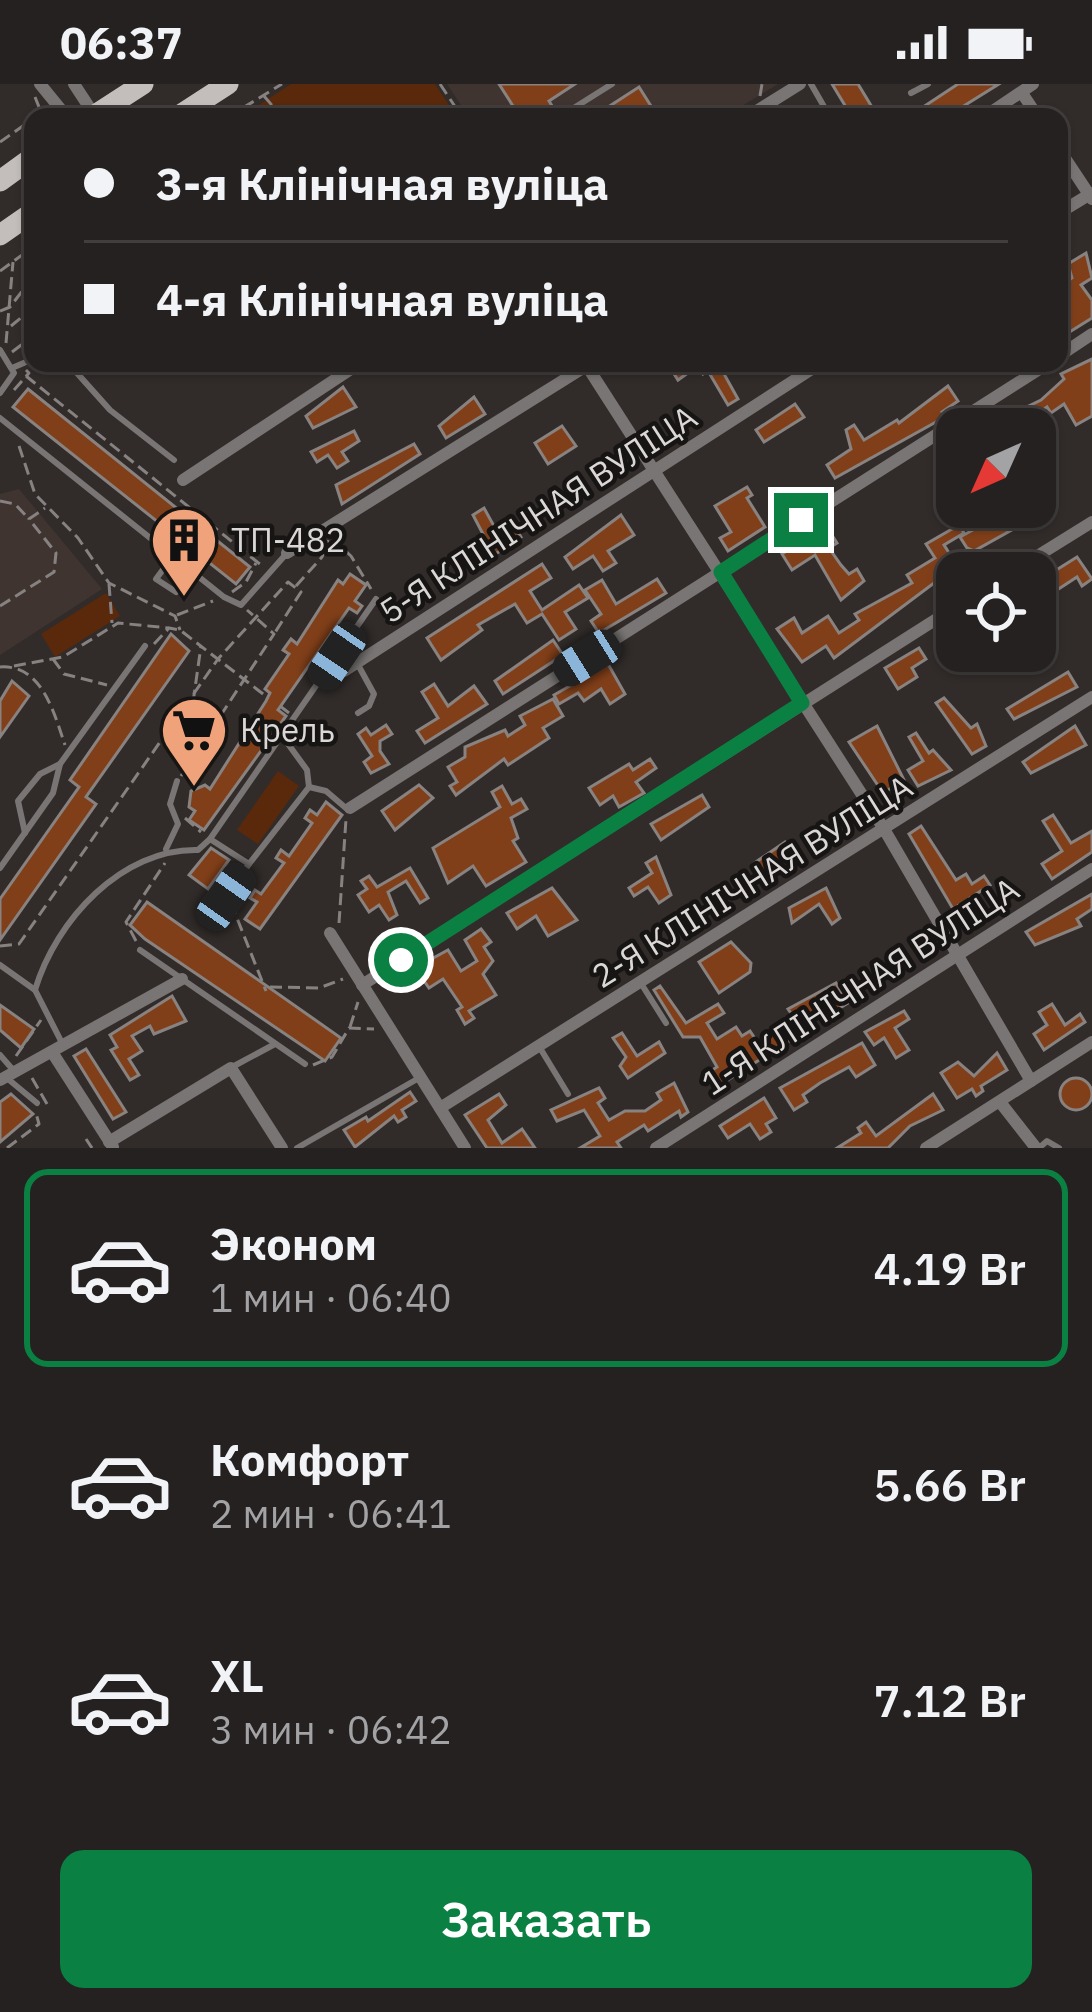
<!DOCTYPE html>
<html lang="ru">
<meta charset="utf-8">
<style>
body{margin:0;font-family:"IBM Plex Sans",sans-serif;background:#2d2929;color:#f1f3f6;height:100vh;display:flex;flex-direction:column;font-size:45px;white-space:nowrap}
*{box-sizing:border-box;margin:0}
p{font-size:39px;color:#a3a3a5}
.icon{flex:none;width:66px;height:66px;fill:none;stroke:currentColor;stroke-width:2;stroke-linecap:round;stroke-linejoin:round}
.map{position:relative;height:1064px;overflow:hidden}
.sheet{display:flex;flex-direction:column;background:#252120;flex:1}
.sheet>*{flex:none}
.hud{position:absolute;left:24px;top:24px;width:1044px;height:264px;border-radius:24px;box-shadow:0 3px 9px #0004,0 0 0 3px #423e3e;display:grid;align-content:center;height:264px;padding:0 60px;background:#252120}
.needle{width:78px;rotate:225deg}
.controls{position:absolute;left:936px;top:324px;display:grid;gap:24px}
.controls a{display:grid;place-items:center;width:120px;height:120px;border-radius:24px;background:#252120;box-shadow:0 3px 9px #0004,0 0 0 3px #423e3e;font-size:60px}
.end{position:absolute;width:54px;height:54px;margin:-27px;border:15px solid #0b8043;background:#fff;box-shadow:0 0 0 6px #fff}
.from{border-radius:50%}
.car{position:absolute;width:36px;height:72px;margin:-36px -18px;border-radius:15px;box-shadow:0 0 9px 3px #0007;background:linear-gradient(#222 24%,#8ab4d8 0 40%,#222 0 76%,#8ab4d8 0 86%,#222 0)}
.hud b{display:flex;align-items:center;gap:42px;height:114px;font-size:45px}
.hud b+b{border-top:3px solid #423e3e}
.hud i{width:30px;height:30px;background:#f1f3f6}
ul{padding:21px 0 0;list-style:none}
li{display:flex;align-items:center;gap:36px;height:198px;margin:0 24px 18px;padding:0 36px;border:6px solid transparent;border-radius:24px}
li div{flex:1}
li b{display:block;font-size:45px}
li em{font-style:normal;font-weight:600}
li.current{border-color:#0b8043}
li>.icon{width:108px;height:108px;stroke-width:1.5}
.action{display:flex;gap:24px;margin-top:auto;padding:24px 60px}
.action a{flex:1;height:138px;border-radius:24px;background:#0b8043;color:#fff;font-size:48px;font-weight:600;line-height:138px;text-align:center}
.status{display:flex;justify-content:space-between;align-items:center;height:84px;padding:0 60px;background:#252120;direction:ltr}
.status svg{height:33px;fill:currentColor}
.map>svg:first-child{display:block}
.built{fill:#3f342f}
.green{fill:#5a280a}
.building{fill:#813f19;stroke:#888280;stroke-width:3}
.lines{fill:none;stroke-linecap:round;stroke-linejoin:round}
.path{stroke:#868281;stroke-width:3;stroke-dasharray:12 6;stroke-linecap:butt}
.service{stroke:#787574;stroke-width:6}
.minor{stroke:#787574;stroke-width:12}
.primary{stroke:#c3bebb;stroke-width:21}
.route{stroke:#0b8043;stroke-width:15}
.labels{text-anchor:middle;stroke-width:9;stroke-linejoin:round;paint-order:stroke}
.street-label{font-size:33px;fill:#dad7d6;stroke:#171514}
.poi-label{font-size:33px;fill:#dad7d6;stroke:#171514;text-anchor:start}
</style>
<div class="status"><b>06:37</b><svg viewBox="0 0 49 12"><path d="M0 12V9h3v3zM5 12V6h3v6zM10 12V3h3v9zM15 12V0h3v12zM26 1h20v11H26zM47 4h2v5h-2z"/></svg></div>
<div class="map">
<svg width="1092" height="1064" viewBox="0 0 1092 1064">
<rect width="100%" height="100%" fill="#312c2a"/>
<g class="built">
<path d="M447 0H778L724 33H469Z"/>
<path d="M19 405 102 505 0 571V410Z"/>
</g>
<g class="green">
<path d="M291 0H435L457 33H240Z"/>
<path d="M106 509 120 532 55 573 41 550Z"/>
<path d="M278 687 299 702 258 760 237 746Z"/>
</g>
<g class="building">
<path d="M499 0H575L549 17 559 33H520Z"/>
<path d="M832 0H858L878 33H852Z"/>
<path d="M958 0H999L946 33H908Z"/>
<path d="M639 3 651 22 634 33H606L602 27Z"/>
<path d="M1086 169 1092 194 1081 201 1092 216V234L1068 249 1059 235V203L1072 194 1068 180Z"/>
<path d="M1092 275V332L1076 341 1064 320 1051 329 1047 323 1024 340 1017 337 1012 330 1041 316 1064 295 1061 290Z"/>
<path d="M667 279H723L719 281 738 315 728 321 708 287 703 290 699 281 678 296Z"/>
<path d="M948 302 958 317 942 328 945 333 835 394 827 381 851 365 846 346 854 341 864 356 897 336 899 339Z"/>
<path d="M343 303 356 323 313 344 306 332Z"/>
<path d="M28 305 250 483 236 500 13 323Z"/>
<path d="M474 313 485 330 446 354 439 342Z"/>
<path d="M795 320 804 333 764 358 756 346Z"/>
<path d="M562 342 576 362 548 380 535 359Z"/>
<path d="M354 347 359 357 342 368 348 377 337 384 328 371 317 378 311 368Z"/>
<path d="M414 360 420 370 342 420 336 401Z"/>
<path d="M747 403 752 411 747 414 765 443 728 467 720 454 731 448 715 422Z"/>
<path d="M484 424 495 444 510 435 521 453 494 471 473 431Z"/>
<path d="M1008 427 1017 443 974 467 967 464 960 453Z"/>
<path d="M621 431 634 451 608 467 616 479 603 487 593 472 573 485 565 473Z"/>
<path d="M825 440 837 459 829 464 841 481 849 490 857 485 864 497 841 516 815 471 792 486 782 470Z"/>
<path d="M959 441 964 449 944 461 957 481 942 490 953 511 943 516 934 499 834 574 826 562 802 578 777 545 794 534 802 549 828 532 839 549 859 536 855 530 912 499 907 491 935 474 926 460Z"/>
<path d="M1077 473 1092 495 1082 502 1077 493 1051 510 1042 495Z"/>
<path d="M542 480 551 494 530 507 542 526 579 501 588 514 565 528 576 545 559 556 542 530 527 539 515 520 478 541 482 546 441 576 427 554Z"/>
<path d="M350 490 366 501 355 517 362 522 357 529 349 524 326 557 278 626 286 632 204 746 189 736 195 727 189 723 191 707 205 701 210 705 266 617 270 609 265 605 289 570 283 566 291 555 297 560 338 496 343 500Z"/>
<path d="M657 495 666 509 599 549 591 537 601 530 585 506 602 496 616 520Z"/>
<path d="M171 550 189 567 86 713 96 720 0 856V815L79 703 70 696Z"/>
<path d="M553 556 563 571 503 610 495 597Z"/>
<path d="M919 564 926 575 912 584 917 593 898 605 885 584Z"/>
<path d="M608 580 625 610 610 620 601 605 584 617 578 609 559 620 554 611Z"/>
<path d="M1068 588 1077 603 1014 635 1007 625Z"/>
<path d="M12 597 29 612 0 653V617Z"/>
<path d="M434 600 448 622 474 602 487 620 425 659 417 647 438 634 422 608Z"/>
<path d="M944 614 971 644 977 640 986 662 972 670 936 619Z"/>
<path d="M553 615 563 632 543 644 549 654 508 681 504 675 456 711 450 702 457 698 448 683 465 673V663L505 646 508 652 525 641 520 632Z"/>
<path d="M386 641 392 650 380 657V667L389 680 371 689 364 678 372 672 358 650 366 644 371 651Z"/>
<path d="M877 642 904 696 883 709 849 658Z"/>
<path d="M1075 642 1086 661 1031 689 1023 678Z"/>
<path d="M916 649 929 669 933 666 951 686 918 702 908 686 923 677 909 653Z"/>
<path d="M650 675 656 684 636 698 644 709 619 723 613 712 600 721 589 704 629 680 633 686Z"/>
<path d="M419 701 433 714 395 746 382 727Z"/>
<path d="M502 702 512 720 521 715 527 725 511 734 518 754 513 757 526 778 486 802 473 782 448 799 433 764 500 723 492 708Z"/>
<path d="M702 711 709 723 661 756 651 740Z"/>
<path d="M326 718 342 731 260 845 245 835 257 818 250 814 255 806 261 810 284 779 276 774 281 766 289 772 312 739 305 734 310 726 317 731Z"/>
<path d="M1053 731 1071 759 1092 747V768L1052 795 1042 780 1062 767 1043 737Z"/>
<path d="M921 742 956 796 966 790 972 800 984 792 990 801 953 825 909 750Z"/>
<path d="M785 758 797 775 765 797 753 780Z"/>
<path d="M211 764 229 776 208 805 189 791Z"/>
<path d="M656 773 671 811 659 819 648 803 634 812 629 804 652 789 646 779Z"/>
<path d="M410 784 428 814 420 819 406 797 388 808 397 831 389 836 379 821 369 828 358 811 367 805 361 797 369 792 377 803Z"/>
<path d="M552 804 577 836 548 852 536 832 517 845 507 829Z"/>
<path d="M826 804 840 834 832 840 819 820 792 839 789 824Z"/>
<path d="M1092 810V825L1077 835 1081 842 1035 861 1026 848Z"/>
<path d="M147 818 341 954 325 977 145 855 130 841Z"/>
<path d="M481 845 491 858 484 863 493 877 483 890 496 911 469 927 474 934 465 940 457 926 462 923 443 895 429 904 415 884 448 866 461 887 477 877 465 856Z"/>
<path d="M731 858 751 879 750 888 719 909 699 878Z"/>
<path d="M836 899 848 919 830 930 828 926 807 939 810 944 715 1004 703 992 717 983 700 953H683L654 906 660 902 686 939 718 920 724 929 707 939 717 955 736 943 742 952 750 947 758 959 795 935 788 925Z"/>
<path d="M172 912 186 937 154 950 150 942 132 952 142 967 129 975 139 991 130 996 111 966 117 963 110 951Z"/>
<path d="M1052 920 1065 941 1080 930 1085 938 1044 966 1034 950 1047 941 1039 928Z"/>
<path d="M0 921 34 945 21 964 0 946Z"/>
<path d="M904 927 909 935 895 944 909 966 896 974 884 954 874 961 865 948Z"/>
<path d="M622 949 637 972 659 958 665 969 628 994 620 982 626 973 613 954Z"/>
<path d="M862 959 875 981 856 993 849 983 820 999 803 1011 807 1018 794 1026 780 1004Z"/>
<path d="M86 965 126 1028 113 1035 74 972Z"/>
<path d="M997 969 1007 986 981 1002 983 1007 976 1012 972 1005 957 1014 941 989 958 978 974 992Z"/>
<circle cx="1076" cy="1010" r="16"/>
<path d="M674 999 688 1028 681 1033 679 1027 648 1047 644 1041 617 1058 621 1064H580L600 1052 584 1026 557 1037 551 1026 599 1004 605 1014 598 1019 609 1036 625 1027H645L661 1016 657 1009Z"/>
<path d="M410 1008 416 1017 402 1026 406 1033 398 1038 394 1032 355 1063 344 1046 366 1033 368 1037Z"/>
<path d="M11 1010 33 1030 0 1058V1018Z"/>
<path d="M499 1010 506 1021 488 1036 502 1059 522 1045 535 1064H487L465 1031Z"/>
<path d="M933 1010 943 1026 910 1042 888 1064H837L861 1049 858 1044 866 1038 876 1052Z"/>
<path d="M764 1014 776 1034 766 1040 771 1048 760 1055 750 1040 728 1054 720 1042Z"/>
</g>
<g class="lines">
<g class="path">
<path d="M440 0 462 33"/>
<path d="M264 12 282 33"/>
<path d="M760 12 762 0"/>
<path d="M35 13 41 28"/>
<path d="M228 33 282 0"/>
<path d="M0 58 33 35"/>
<path d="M0 187 33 163"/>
<path d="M0 227 10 223 33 193"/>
<path d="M11 242 33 224"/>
<path d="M6 259 13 178"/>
<path d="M12 268 33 252"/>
<path d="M26 292 261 481"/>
<path d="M14 306 29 289 26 286"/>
<path d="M19 362 35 410 78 454 109 499 175 532 180 546"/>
<path d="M0 417 15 420 28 434"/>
<path d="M333 456 351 472 371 505"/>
<path d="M109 500 112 539"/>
<path d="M296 502 322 473 328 456"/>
<path d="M232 508 246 498 256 479"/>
<path d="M0 522 54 488 56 469 29 435 45 424"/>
<path d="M381 524 392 541"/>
<path d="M177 531 213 517"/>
<path d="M154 560 169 544 180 546 267 613"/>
<path d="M53 575 64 590 107 601"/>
<path d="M14 582 63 573 118 539 169 544"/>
<path d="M0 583C42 580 54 629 65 661"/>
<path d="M280 622 289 629"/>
<path d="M183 689 201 562"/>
<path d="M181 692 274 550 247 526"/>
<path d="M185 734 201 748"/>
<path d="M231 819 266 907"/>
<path d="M339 839 346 735"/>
<path d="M136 857 126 838 165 779"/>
<path d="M0 862 19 860 218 575 288 498 301 508 274 550"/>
<path d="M270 903 319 904 343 895"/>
<path d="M350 943 358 918"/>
<path d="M16 972 41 936"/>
<path d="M313 981 332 973 349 944 374 945"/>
<path d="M32 994 47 1020"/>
<path d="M86 1055 92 1064"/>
<path d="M7 1064 39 1040 36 1029"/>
</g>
<g class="service">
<path d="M811 0 830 33"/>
<path d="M911 9 928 0"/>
<path d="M573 33 569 27 612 0"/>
<path d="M0 266 14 289 0 309"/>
<path d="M68 279 110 326 174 376"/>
<path d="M12 284 33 275"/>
<path d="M0 334 224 513 241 521 287 469"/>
<path d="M173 472 156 495 176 508"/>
<path d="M357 579 374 610 369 622 358 629"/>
<path d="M283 653 307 686 309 703"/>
<path d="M25 749 18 717 40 690 60 680"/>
<path d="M210 755 249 780 309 703 326 707 347 725"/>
<path d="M166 765 178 740 170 720 177 697"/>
<path d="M0 784 53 709 60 680 145 562"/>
<path d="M226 813 249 780"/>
<path d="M140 866 305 980"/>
<path d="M0 881 35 906"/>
<path d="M642 901 666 939"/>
<path d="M62 959 35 906C56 836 122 764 198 766L210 755 376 515"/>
<path d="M540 964 568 1010"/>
<path d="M0 971 14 987"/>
<path d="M234 982 275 960"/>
<path d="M8 995 37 1019"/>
<path d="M297 1064 419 994"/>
<path d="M1039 1064 1047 1057 1059 1064"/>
</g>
<g class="minor">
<path d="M40 0 67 33"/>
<path d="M74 0 95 32"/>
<path d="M1022 9 1038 33"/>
<path d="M747 33 800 0"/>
<path d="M984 33 1033 0"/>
<path d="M1059 65 1092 115"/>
<path d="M1059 129 1092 109"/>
<path d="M1059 272 1092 250"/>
<path d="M585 279 884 745 1031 997"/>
<path d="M183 396 360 279"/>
<path d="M287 469 591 279"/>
<path d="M1010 489 1092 438"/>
<path d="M344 587 821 279"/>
<path d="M350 724 1049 279"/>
<path d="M330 849 465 1064"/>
<path d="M362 901 957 522"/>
<path d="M52 968 113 1063"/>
<path d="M0 996 182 895"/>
<path d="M1000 1018 1036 1064"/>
<path d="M440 1024 1092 613"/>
<path d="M109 1058 231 984 282 1064"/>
<path d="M656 1064 1092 785"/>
<path d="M926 1064 1092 958"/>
</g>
<g class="primary">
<path d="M92 33 143 0"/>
<path d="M177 33 228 0"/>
<path d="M0 97 33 73"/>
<path d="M0 151 33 128"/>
</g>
</g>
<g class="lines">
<path class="route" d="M401 876 802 619 721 488 801 436"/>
</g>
<defs>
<symbol id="building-pin" viewBox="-11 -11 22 30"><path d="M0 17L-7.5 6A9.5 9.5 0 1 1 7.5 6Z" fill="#f0a27a" stroke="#171514"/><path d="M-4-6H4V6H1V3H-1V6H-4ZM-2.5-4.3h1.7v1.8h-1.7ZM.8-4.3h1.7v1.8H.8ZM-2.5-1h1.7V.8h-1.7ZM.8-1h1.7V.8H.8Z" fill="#111"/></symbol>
<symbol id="supermarket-pin" viewBox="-11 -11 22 30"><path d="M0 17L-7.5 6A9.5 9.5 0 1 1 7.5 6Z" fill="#f0a27a" stroke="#171514"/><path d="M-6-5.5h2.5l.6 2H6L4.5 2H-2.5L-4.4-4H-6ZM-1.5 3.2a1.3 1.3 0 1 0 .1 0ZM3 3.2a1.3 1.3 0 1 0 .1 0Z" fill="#111"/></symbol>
</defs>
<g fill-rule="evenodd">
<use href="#building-pin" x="146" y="418" width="76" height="104"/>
<use href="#supermarket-pin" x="156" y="608" width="76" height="104"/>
</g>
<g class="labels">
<g class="street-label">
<text transform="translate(538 430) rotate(-33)" y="12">5-Я КЛІНІЧНАЯ ВУЛІЦА</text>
<text transform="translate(752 797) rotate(-32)" y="12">2-Я КЛІНІЧНАЯ ВУЛІЦА</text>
<text transform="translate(860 902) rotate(-33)" y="12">1-Я КЛІНІЧНАЯ ВУЛІЦА</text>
</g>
<g class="poi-label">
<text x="231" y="468">ТП-482</text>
<text x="240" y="658">Крель</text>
</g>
</g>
</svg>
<div class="controls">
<a><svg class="needle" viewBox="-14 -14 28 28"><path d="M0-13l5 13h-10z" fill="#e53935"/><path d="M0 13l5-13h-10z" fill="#a3a3a5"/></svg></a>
<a><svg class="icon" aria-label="locate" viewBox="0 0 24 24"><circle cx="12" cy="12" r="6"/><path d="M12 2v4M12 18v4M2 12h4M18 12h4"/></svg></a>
</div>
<i class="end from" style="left:401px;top:876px"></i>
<i class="end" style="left:801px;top:436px"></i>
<i class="car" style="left:337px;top:572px;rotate:214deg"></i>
<i class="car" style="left:587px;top:574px;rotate:238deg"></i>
<i class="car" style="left:226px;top:813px;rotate:35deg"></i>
<div class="hud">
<b><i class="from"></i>3-я Клінічная вуліца</b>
<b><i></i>4-я Клінічная вуліца</b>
</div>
</div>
<section class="sheet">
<ul>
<li class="current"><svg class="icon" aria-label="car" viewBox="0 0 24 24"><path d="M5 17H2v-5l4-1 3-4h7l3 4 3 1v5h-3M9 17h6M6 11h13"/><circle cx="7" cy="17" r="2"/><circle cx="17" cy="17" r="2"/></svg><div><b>Эконом</b><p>1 мин · 06:40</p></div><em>4.19 Br</em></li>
<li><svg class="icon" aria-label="car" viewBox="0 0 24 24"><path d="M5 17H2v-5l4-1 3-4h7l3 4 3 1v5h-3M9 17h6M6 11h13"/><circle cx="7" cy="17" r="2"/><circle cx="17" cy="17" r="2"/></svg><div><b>Комфорт</b><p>2 мин · 06:41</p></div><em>5.66 Br</em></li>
<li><svg class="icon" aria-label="car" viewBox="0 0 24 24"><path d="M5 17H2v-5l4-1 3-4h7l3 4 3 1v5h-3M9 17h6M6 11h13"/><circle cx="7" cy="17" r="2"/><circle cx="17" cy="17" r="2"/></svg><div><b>XL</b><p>3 мин · 06:42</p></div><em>7.12 Br</em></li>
</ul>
<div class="action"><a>Заказать</a></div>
</section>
